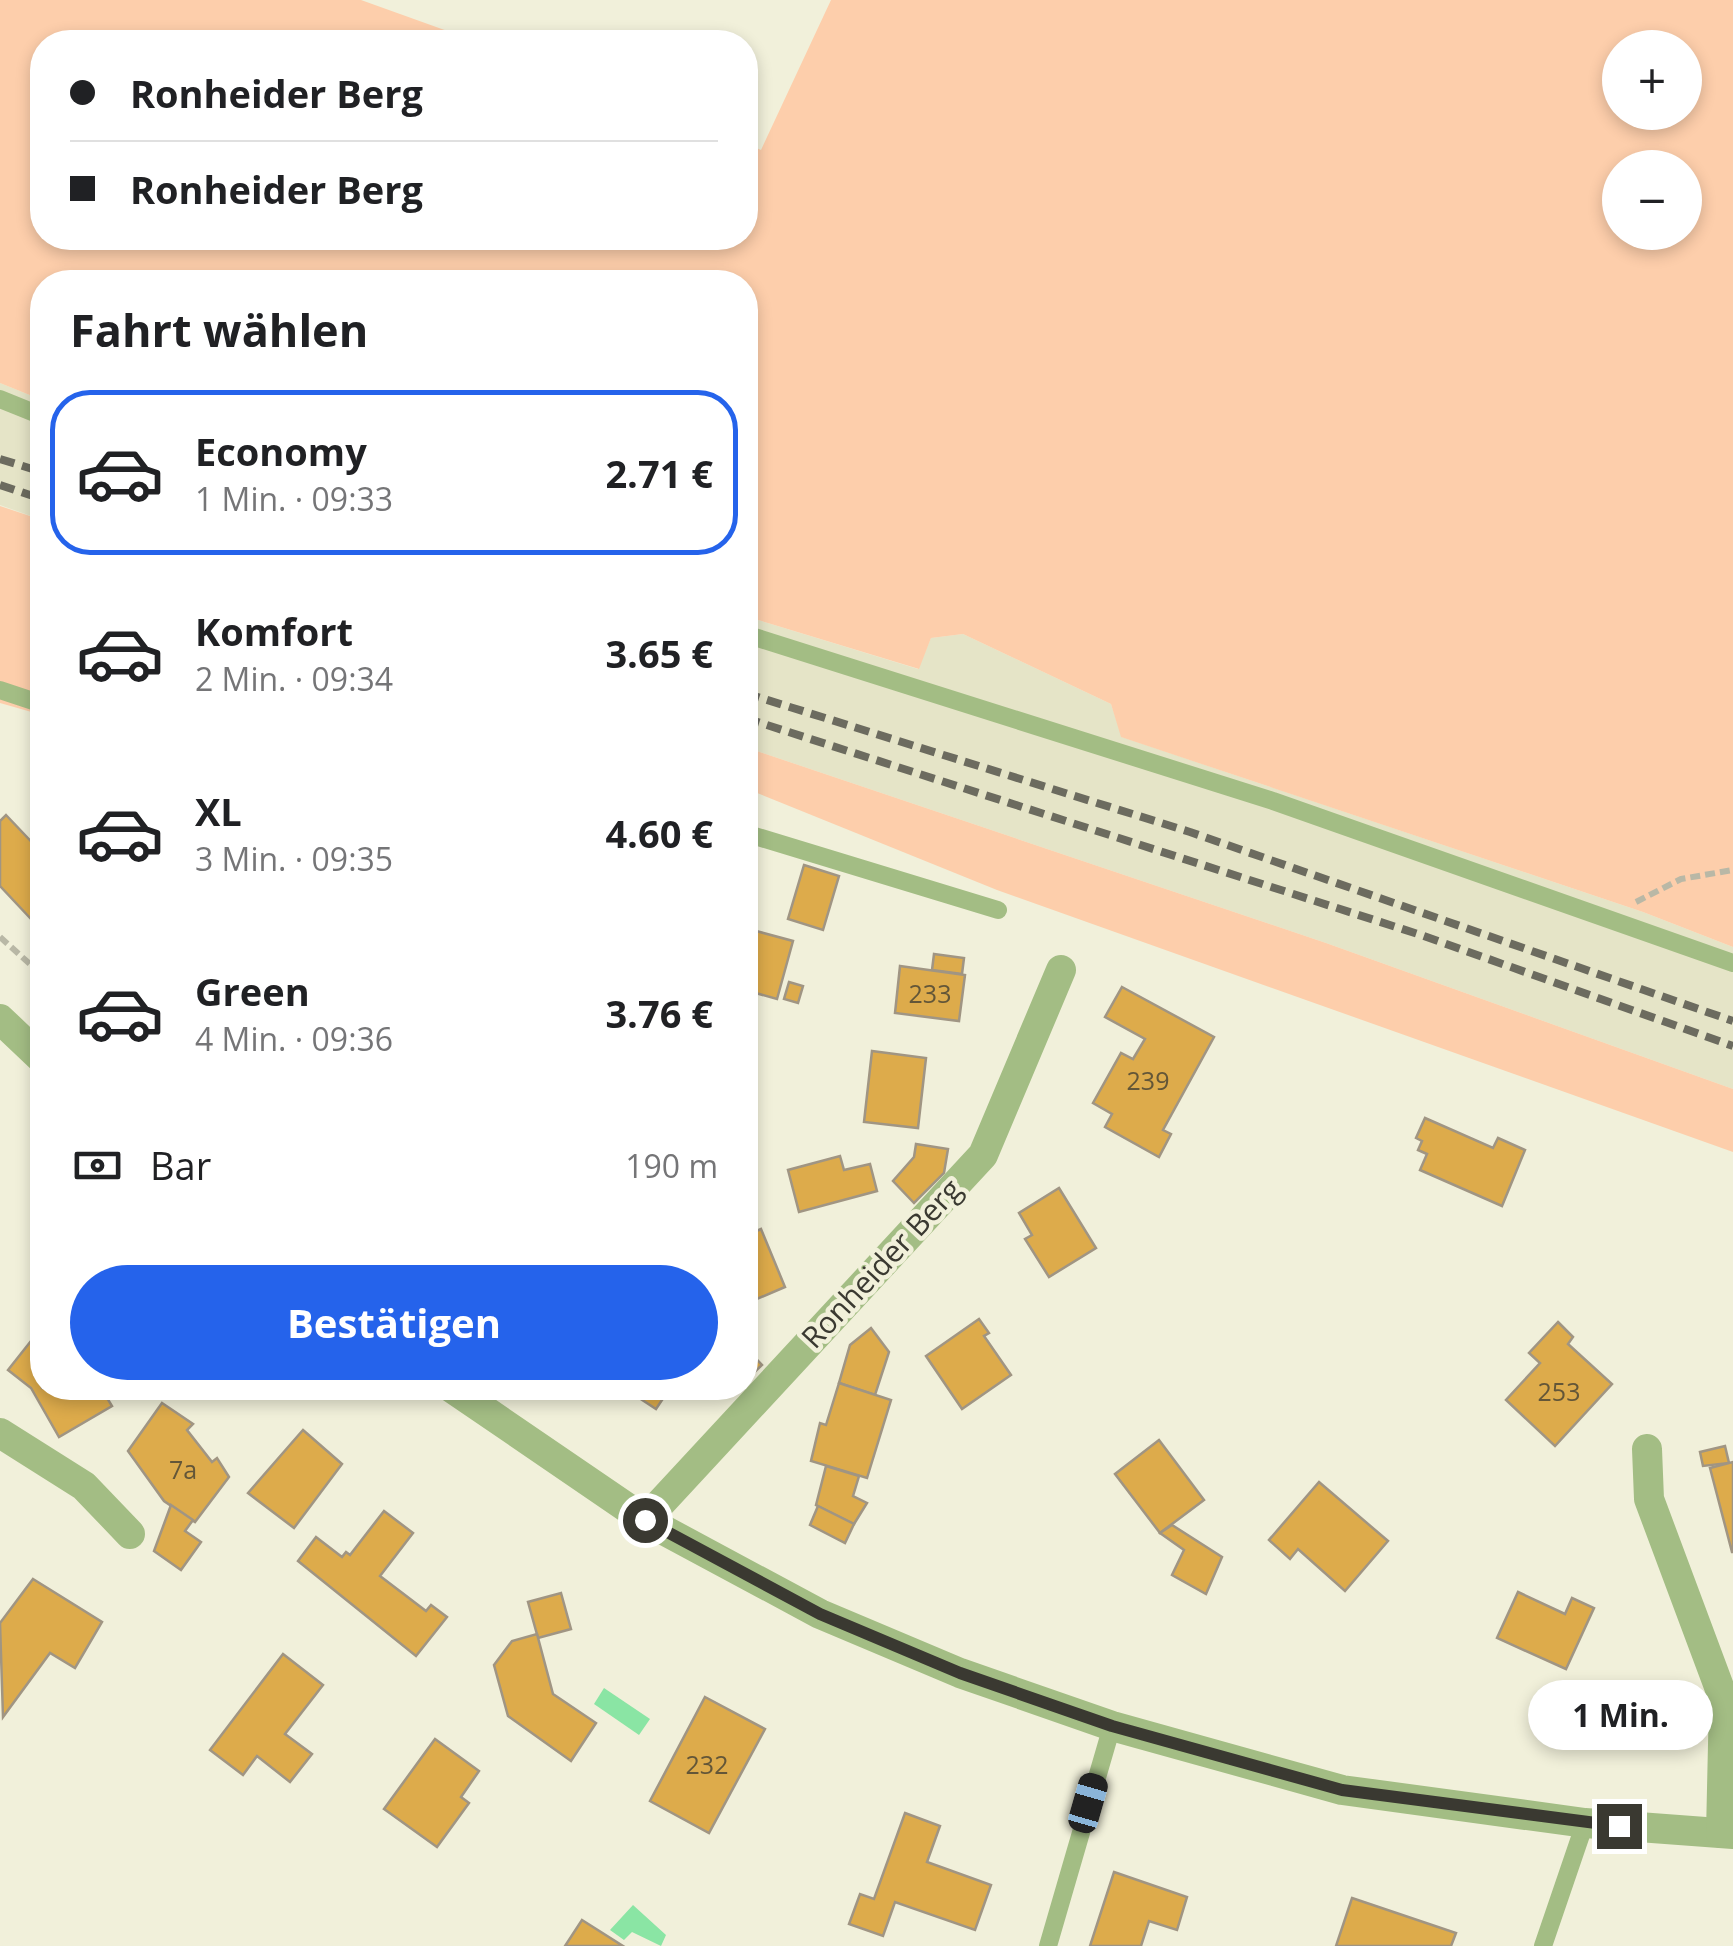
<!DOCTYPE html>
<html lang="de">
<meta charset="utf-8">
<style>
body{margin:0;font-family:"Open Sans",sans-serif;background:#f2f2f2;color:#202124;height:100vh;display:flex;flex-direction:column;font-size:38px;white-space:nowrap}
*{box-sizing:border-box;margin:0}
p{font-size:32px;color:#757577}
.icon{flex:none;width:55px;height:55px;fill:none;stroke:currentColor;stroke-width:2;stroke-linecap:round;stroke-linejoin:round}
.map{position:relative;flex:1;overflow:hidden}
.sheet{position:absolute;left:30px;top:270px;width:728px;height:1130px;display:flex;flex-direction:column;background:#fff;border-radius:40px;box-shadow:0 5px 15px #0003}
.sheet>*{flex:none}
.hud{position:absolute;left:30px;top:30px;width:728px;height:220px;border-radius:40px;box-shadow:0 5px 15px #0003;display:grid;align-content:center;height:220px;padding:0 40px;background:#fff}
.controls{position:absolute;left:1602px;top:30px;display:grid;gap:20px}
.controls a{display:grid;place-items:center;width:100px;height:100px;border-radius:50%;background:#fff;box-shadow:0 5px 15px #0003;font-size:50px}
.end{position:absolute;width:45px;height:45px;margin:-22px;border:12px solid #3a3931;background:#fff;box-shadow:0 0 0 5px #fff}
.from{border-radius:50%}
.bubble{position:absolute;height:70px;border-radius:35px;background:#fff;box-shadow:0 5px 15px #0003;font-size:32px;font-weight:700;line-height:70px;text-align:center}
.car{position:absolute;width:30px;height:60px;margin:-30px -15px;border-radius:12px;box-shadow:0 0 8px 2px #0007;background:linear-gradient(#222 24%,#8ab4d8 0 40%,#222 0 76%,#8ab4d8 0 86%,#222 0)}
.hud b{display:flex;align-items:center;gap:35px;height:95px;font-size:38px}
.hud b+b{border-top:2px solid #e0e0e0}
.hud i{width:25px;height:25px;background:#202124}
ul{padding:0;list-style:none}
li{display:flex;align-items:center;gap:30px;height:165px;margin:0 20px 15px;padding:0 20px;border:5px solid transparent;border-radius:40px}
li div{flex:1}
li b{display:block;font-size:38px}
li em{font-style:normal;font-weight:700}
li.current{border-color:#2563eb}
li>.icon{width:90px;height:90px;stroke-width:1.5}
h2{padding:0 40px;font-size:45px;line-height:120px}
.pay{display:flex;align-items:center;gap:25px;height:110px;padding:0 40px;font-size:38px}
.pay p{margin-inline-start:auto}
.action{display:flex;gap:20px;margin-top:auto;padding:20px 40px}
.action a{flex:1;height:115px;border-radius:60px;background:#2563eb;color:#fff;font-size:40px;font-weight:700;line-height:115px;text-align:center}
.map>svg:first-child{display:block}
.built{fill:#e5e4c7}
.green{fill:#fdceab;fill-rule:evenodd}
.water{fill:#8ae5a4}
.building{fill:#ddab4b;stroke:#a09583;stroke-width:2.5}
.lines{fill:none;stroke-linecap:round;stroke-linejoin:round}
.path{stroke:#b9b8a6;stroke-width:6;stroke-dasharray:10 5;stroke-linecap:butt}
.lane{stroke:#a3bd84;stroke-width:18}
.street{stroke:#a3bd84;stroke-width:30}
.rail{stroke:#6c6b5f;stroke-width:8;stroke-dasharray:15 8;stroke-linecap:butt}
.route{stroke:#3a3931;stroke-width:12}
.labels{text-anchor:middle;stroke-width:9;stroke-linejoin:round;paint-order:stroke}
.number-label{font-size:25px;fill:#635638}
.street-label{font-size:30px;fill:#3a3931;stroke:#f1f0da}
</style>
<div class="map">
<svg width="1733" height="1946" viewBox="0 0 1733 1946">
<rect width="100%" height="100%" fill="#f1f0da"/>
<g class="built">
<path d="M0 383 42 400V520L0 505Z"/>
<path d="M745 616 918 669 931 638 963 634 1111 704 1122 737 1643 912 1733 947V1089L1326 943 745 747Z"/>
</g>
<g class="green">
<path d="M0 0H361L478 42H42V238H745V143L761 150 831 0H1733V947L1643 912 1121 737 1111 704 963 634 931 638 919 669 745 616V282H42V400L0 383ZM1620 48H1685V112H1620ZM1620 168H1685V232H1620Z"/>
<path d="M0 506 42 520V715L0 703Z"/>
<path d="M745 747 1326 943 1733 1089V1152L997 890 745 788Z"/>
</g>
<g class="water">
<path d="M604 1688 650 1719 639 1735 594 1704Z"/>
<path d="M633 1905 666 1935 661 1946 632 1932 624 1940 610 1930Z"/>
</g>
<g class="building">
<path d="M6 815 42 853V908L31 919 0 886V821Z"/>
<path d="M804 865 839 876 823 930 788 919Z"/>
<path d="M745 928 793 941 777 999 745 990Z"/>
<path d="M934 954 964 958 962 974 932 970Z"/>
<path d="M900 966 965 975 959 1021 895 1013Z"/>
<path d="M789 982 803 986 798 1003 784 999Z"/>
<path d="M1122 987 1214 1037 1163 1130 1171 1134 1159 1157 1105 1127 1112 1114 1093 1103 1121 1053 1133 1059 1145 1039 1105 1017Z"/>
<path d="M872 1051 926 1058 918 1128 864 1122Z"/>
<path d="M1425 1118 1493 1148 1498 1138 1525 1150 1502 1206 1420 1170 1427 1154 1418 1150 1422 1141 1416 1138Z"/>
<path d="M916 1144 948 1149 944 1173 914 1203 893 1181 914 1157Z"/>
<path d="M840 1156 844 1170 870 1164 877 1191 799 1212 788 1170Z"/>
<path d="M1059 1188 1096 1248 1049 1277 1025 1239 1032 1235 1019 1213Z"/>
<path d="M761 1229 785 1287 745 1304V1236Z"/>
<path d="M979 1319 989 1333 984 1336 1011 1375 962 1409 926 1356Z"/>
<path d="M1558 1322 1573 1337 1568 1344 1612 1384 1555 1446 1506 1400 1540 1363 1529 1353Z"/>
<path d="M42 1327V1388H101L112 1406 59 1437 31 1388 8 1370Z"/>
<path d="M871 1328 889 1352 875 1395 839 1383 850 1345Z"/>
<path d="M745 1347 762 1365 745 1381Z"/>
<path d="M839 1383 891 1400 867 1478 811 1461 820 1423 826 1425Z"/>
<path d="M624 1388H670L656 1409Z"/>
<path d="M162 1403 193 1424 187 1430 212 1462 217 1458 229 1477 195 1522 164 1501 128 1451Z"/>
<path d="M303 1430 342 1464 294 1528 248 1493Z"/>
<path d="M1159 1440 1204 1500 1160 1533 1115 1474Z"/>
<path d="M1725 1446 1729 1463 1703 1466 1700 1452Z"/>
<path d="M1733 1462V1552H1732L1710 1468Z"/>
<path d="M826 1466 859 1476 853 1496 867 1503 854 1524 816 1505Z"/>
<path d="M1319 1482 1388 1541 1345 1591 1298 1549 1290 1559 1269 1540Z"/>
<path d="M171 1505 193 1520 185 1531 201 1542 181 1570 154 1551Z"/>
<path d="M818 1506 854 1524 845 1543 810 1525Z"/>
<path d="M384 1511 413 1533 380 1576 426 1611 431 1605 447 1617 416 1656 298 1561 316 1537 342 1557 346 1552 350 1555Z"/>
<path d="M1172 1525 1222 1557 1206 1594 1172 1575 1184 1550 1160 1533Z"/>
<path d="M33 1579 102 1622 75 1668 50 1653 3 1717 0 1623Z"/>
<path d="M1518 1592 1565 1614 1572 1598 1594 1608 1566 1669 1497 1638Z"/>
<path d="M561 1593 571 1629 538 1638 528 1602Z"/>
<path d="M537 1634 553 1694 596 1723 571 1761 508 1716 494 1665 512 1641Z"/>
<path d="M283 1654 323 1685 285 1734 312 1754 290 1782 257 1756 243 1775 210 1750Z"/>
<path d="M705 1697 765 1729 709 1833 650 1801Z"/>
<path d="M435 1739 479 1771 461 1797 469 1803 437 1847 384 1809Z"/>
<path d="M905 1813 940 1826 927 1862 991 1885 975 1930 895 1902 883 1936 849 1924 860 1894 874 1899Z"/>
<path d="M1114 1872 1187 1897 1177 1930 1149 1921 1141 1946H1090Z"/>
<path d="M1352 1898 1456 1933 1451 1946H1336Z"/>
<path d="M582 1920 623 1946H565Z"/>
</g>
<g class="lines">
<g class="path">
<path d="M1636 902 1681 879 1733 870"/>
<path d="M0 937 42 975"/>
</g>
<g class="lane">
<path d="M0 399 42 416"/>
<path d="M745 634 1273 801 1733 963"/>
<path d="M0 690 42 704"/>
<path d="M745 833 998 910"/>
<path d="M1048 1946 1112 1726"/>
<path d="M1543 1946 1585 1823"/>
</g>
<g class="street">
<path d="M0 1019 42 1059"/>
<path d="M452 1388 645 1520 820 1614 960 1673 1112 1726 1342 1790 1585 1823 1733 1834"/>
<path d="M0 1433 84 1486 130 1534"/>
<path d="M1647 1449 1649 1499 1724 1700 1721 1833"/>
<path d="M645 1520 983 1155 1061 970"/>
</g>
<g class="rail">
<path d="M0 459 42 472"/>
<path d="M0 485 42 499"/>
<path d="M745 693 1190 832 1733 1021"/>
<path d="M745 718 1421 935 1733 1046"/>
</g>
</g>
<g class="lines">
<path class="route" d="M645 1520 820 1614 960 1673 1112 1726 1342 1790 1619 1826"/>
</g>
<g class="labels">
<g class="number-label">
<text x="930" y="1003">233</text>
<text x="1148" y="1090">239</text>
<text x="1559" y="1401">253</text>
<text x="183" y="1479">7a</text>
<text x="707" y="1774">232</text>
</g>
<g class="street-label">
<text transform="translate(882 1264) rotate(-47)" y="10">Ronheider Berg</text>
</g>
</g>
</svg>
<div class="controls">
<a>+</a>
<a>−</a>
</div>
<i class="end from" style="left:645px;top:1520px"></i>
<i class="end" style="left:1619px;top:1826px"></i>
<div class="bubble" style="left:1528px;top:1680px;width:185px">1 Min.</div>
<i class="car" style="left:1088px;top:1803px;rotate:16deg"></i>
<div class="hud">
<b><i class="from"></i>Ronheider Berg</b>
<b><i></i>Ronheider Berg</b>
</div>
<section class="sheet">
<h2>Fahrt wählen</h2>
<ul>
<li class="current"><svg class="icon" aria-label="car" viewBox="0 0 24 24"><path d="M5 17H2v-5l4-1 3-4h7l3 4 3 1v5h-3M9 17h6M6 11h13"/><circle cx="7" cy="17" r="2"/><circle cx="17" cy="17" r="2"/></svg><div><b>Economy</b><p>1 Min. · 09:33</p></div><em>2.71 €</em></li>
<li><svg class="icon" aria-label="car" viewBox="0 0 24 24"><path d="M5 17H2v-5l4-1 3-4h7l3 4 3 1v5h-3M9 17h6M6 11h13"/><circle cx="7" cy="17" r="2"/><circle cx="17" cy="17" r="2"/></svg><div><b>Komfort</b><p>2 Min. · 09:34</p></div><em>3.65 €</em></li>
<li><svg class="icon" aria-label="car" viewBox="0 0 24 24"><path d="M5 17H2v-5l4-1 3-4h7l3 4 3 1v5h-3M9 17h6M6 11h13"/><circle cx="7" cy="17" r="2"/><circle cx="17" cy="17" r="2"/></svg><div><b>XL</b><p>3 Min. · 09:35</p></div><em>4.60 €</em></li>
<li><svg class="icon" aria-label="car" viewBox="0 0 24 24"><path d="M5 17H2v-5l4-1 3-4h7l3 4 3 1v5h-3M9 17h6M6 11h13"/><circle cx="7" cy="17" r="2"/><circle cx="17" cy="17" r="2"/></svg><div><b>Green</b><p>4 Min. · 09:36</p></div><em>3.76 €</em></li>
</ul>
<div class="pay"><svg class="icon" aria-label="cash" viewBox="0 0 24 24"><path d="M3 7h18v10H3z"/><circle cx="12" cy="12" r="2"/></svg>Bar<p>190 m</p></div>
<div class="action"><a>Bestätigen</a></div>
</section>
</div>
